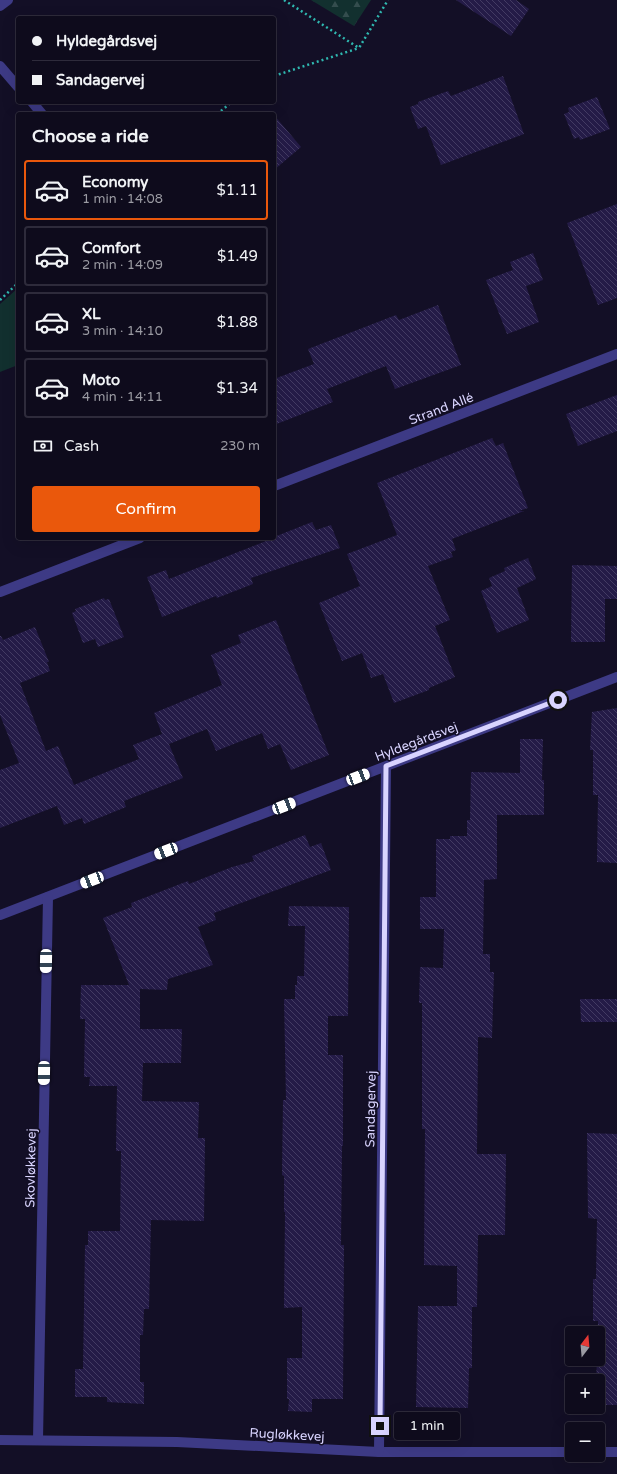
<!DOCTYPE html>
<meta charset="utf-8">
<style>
body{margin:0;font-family:"Varela Round",sans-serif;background:#171425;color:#f1f3f6;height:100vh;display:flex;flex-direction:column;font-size:15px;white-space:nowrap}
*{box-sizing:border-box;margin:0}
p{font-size:13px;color:#9b9ba3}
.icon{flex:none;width:22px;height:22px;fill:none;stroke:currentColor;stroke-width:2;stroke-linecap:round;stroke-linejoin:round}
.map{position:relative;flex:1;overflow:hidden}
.details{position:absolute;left:16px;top:112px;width:260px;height:428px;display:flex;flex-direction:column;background:#0e0b1c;border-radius:4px;box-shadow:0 4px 16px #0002,0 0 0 1px #2e2b3b}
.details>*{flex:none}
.banner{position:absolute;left:16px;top:16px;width:260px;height:88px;border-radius:4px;box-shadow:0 4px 16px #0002,0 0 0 1px #2e2b3b;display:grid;align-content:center;height:88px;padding:0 16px;background:#0e0b1c}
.needle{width:26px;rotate:16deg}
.fabs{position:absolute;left:565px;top:1326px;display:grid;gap:8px}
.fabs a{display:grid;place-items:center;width:40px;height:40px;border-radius:4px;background:#0e0b1c;box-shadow:0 4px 16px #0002,0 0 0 1px #2e2b3b;font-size:20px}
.end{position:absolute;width:18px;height:18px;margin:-9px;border:5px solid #d9d4ff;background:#111;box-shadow:0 0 0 2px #111}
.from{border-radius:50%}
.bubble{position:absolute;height:28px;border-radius:4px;background:#0e0b1c;box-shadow:0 4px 16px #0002,0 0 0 1px #2e2b3b;font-size:13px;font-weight:600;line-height:28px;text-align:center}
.car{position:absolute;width:12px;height:24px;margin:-12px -6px;border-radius:5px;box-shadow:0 0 3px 1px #0007;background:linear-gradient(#fff 24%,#345 0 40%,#fff 0 76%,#345 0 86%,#fff 0)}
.banner b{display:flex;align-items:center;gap:14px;height:38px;font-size:15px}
.banner b+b{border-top:1px solid #2e2b3b}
.banner i{width:10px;height:10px;background:#f1f3f6}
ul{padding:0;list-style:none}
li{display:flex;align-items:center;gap:12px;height:60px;margin:0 8px 6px;padding:0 8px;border:2px solid #2e2b3b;border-radius:4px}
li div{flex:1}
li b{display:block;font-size:15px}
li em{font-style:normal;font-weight:600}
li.current{border-color:#ea580c}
li>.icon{width:36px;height:36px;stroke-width:1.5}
h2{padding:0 16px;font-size:18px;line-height:48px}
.pay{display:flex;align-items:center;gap:10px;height:44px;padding:0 16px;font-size:15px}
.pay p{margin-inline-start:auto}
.action{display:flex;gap:8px;margin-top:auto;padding:8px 16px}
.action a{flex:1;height:46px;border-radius:4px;background:#ea580c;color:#fff;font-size:16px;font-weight:600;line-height:46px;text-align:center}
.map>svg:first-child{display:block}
.grass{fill:#12302f}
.forest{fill:url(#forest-firs)}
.building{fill:url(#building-back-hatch)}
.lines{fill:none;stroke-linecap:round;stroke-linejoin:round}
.path{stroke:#2fb8b0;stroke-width:2.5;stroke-dasharray:2 3;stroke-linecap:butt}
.street{stroke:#3d3a85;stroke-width:10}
.route{stroke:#d9d4ff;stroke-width:5}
.labels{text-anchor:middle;stroke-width:3;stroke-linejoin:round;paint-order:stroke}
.street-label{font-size:13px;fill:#d9d4ff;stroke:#130f26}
</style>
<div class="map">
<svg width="617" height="1474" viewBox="0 0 617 1474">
<defs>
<pattern id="forest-firs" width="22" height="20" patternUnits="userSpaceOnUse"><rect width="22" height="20" fill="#12302f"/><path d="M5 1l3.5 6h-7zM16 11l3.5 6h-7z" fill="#344d4e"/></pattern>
<pattern id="building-back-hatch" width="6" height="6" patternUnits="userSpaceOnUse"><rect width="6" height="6" fill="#241b47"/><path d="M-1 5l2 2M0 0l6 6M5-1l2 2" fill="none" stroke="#433b63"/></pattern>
</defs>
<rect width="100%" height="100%" fill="#130f26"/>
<path class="grass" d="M18 288V365L0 372V304Z"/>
<path class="forest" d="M311 0H371L354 26Z"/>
<g class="building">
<path d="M456 0H516L529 9 511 36Z"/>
<path d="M503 76 524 134 441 165 426 126 418 129 410 107 418 104V102L448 91 451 96Z"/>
<path d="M597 97 610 129 580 140 579 137 574 139 564 114 569 112 568 108Z"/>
<path d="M274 115 301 147 274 170Z"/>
<path d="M617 204V298L598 305 567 223Z"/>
<path d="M533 253 543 280 526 286 539 322 507 334 486 280 513 270 510 262Z"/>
<path d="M438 305 461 365 395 389 386 366 327 389 333 402 274 425V379L314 364 308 349 396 315 399 320Z"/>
<path d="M617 395V431L578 446 566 414Z"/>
<path d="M492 438 496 446 503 443 528 508 519 511H524L452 539 456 550 451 552 453 557 428 566 450 620 435 626 455 677 429 688V690L394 703 383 674 371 678 362 653 342 661 319 603 360 586 347 554 397 535 377 483Z"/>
<path d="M312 522 316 530 331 525 340 548 251 578 253 584 217 598 216 596 162 617 147 577 166 570 169 579 274 538V537Z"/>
<path d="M528 558 536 579 517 588 529 620 497 633 481 591 492 586 489 578 505 571 504 568Z"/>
<path d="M572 565 617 566V599H605V642H571Z"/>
<path d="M104 598 105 600 109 599 124 637 98 647 95 639 83 643 72 613 76 611 75 609Z"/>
<path d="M276 620 329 755 291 770 280 744 268 749 262 733 216 751 207 729 169 744 183 778 124 801 126 807 84 824 82 818 64 825 57 806 0 828V770L19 763 0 715V636H1L3 640 35 627 49 662H47L50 671 20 683 46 751 58 746 74 785 139 759 133 745 162 734 154 713 222 685 211 655 241 643 238 635Z"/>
<path d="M617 708V863L597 862 598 795H593V750H590L592 712Z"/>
<path d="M520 739H543L542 780H544V815H497V879L484 880 483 954H490V972H494L492 1038 478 1037 477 1154H506L505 1235H478L477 1307H472V1368H469L468 1408 416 1407 418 1306H457V1266L424 1265 425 1129H422V1003H419L420 967 443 968 444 929H420V897H436V839H450V836H467V820H470L471 772 520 773Z"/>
<path d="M305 835 310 847 321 843 331 870 214 913 216 920 198 927 213 965 168 979 167 990 140 989V1029H182L181 1063H143L142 1101 199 1102 198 1138H205L204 1221 151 1220 149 1309H144L143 1335H140V1382H144V1404L107 1402V1397H75V1369H83L85 1245H88V1231H120L121 1151H116L117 1086H89L90 1077H84L85 1019H80L81 985H129L103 918 132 907 131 903 188 881 189 884 232 867 254 861 252 856Z"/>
<path d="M289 906 349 907 348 1016H328V1055H343V1146H342L341 1245H344L343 1399H312V1412L288 1411 289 1399H287V1358H302V1307L284 1308 285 1212H284V1176L282 1175 283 1100H286L284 999H295V985H297V976H304L305 926H288Z"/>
<path d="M580 999H617V1022H581Z"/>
<path d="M587 1133 617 1134V1405H598V1381H596L597 1359H598V1321H593V1279H596L597 1219 588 1218Z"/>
</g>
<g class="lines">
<g class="path">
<path d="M284 0 359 48 388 0"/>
<path d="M274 76 359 48"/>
<path d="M217 114 232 102"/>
<path d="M0 300 18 283"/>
</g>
<g class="street">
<path d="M0 6 8 0"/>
<path d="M0 66 18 87"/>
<path d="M32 102 42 114"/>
<path d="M274 486 617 354"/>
<path d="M0 592 140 538"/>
<path d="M0 915 617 677"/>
<path d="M0 1440 177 1442 379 1452H572"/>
<path d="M38 1440 48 897"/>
<path d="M379 1452 386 767"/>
<path d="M598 1452H617"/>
</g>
</g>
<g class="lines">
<path class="route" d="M380 1426 386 766 558 700"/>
</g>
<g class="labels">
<g class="street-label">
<text transform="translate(441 408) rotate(-21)" y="5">Strand Allé</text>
<text transform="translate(416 741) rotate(-21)" y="5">Hyldegårdsvej</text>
<text transform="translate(370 1109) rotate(-89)" y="5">Sandagervej</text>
<text transform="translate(30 1168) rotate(-89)" y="5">Skovløkkevej</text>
<text transform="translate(287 1434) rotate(3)" y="5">Rugløkkevej</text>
</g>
</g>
</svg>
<div class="fabs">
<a><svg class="needle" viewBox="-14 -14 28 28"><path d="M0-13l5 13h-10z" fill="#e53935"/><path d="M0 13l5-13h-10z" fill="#9b9ba3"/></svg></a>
<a>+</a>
<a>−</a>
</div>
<i class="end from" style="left:558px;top:700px"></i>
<i class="end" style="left:380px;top:1426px"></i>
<div class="bubble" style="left:394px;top:1412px;width:66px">1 min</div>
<i class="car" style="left:358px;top:777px;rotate:69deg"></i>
<i class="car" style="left:284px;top:806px;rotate:69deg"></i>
<i class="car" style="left:166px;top:851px;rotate:249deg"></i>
<i class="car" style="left:92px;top:880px;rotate:249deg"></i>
<i class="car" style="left:46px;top:961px;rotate:181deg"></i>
<i class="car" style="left:44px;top:1073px;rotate:181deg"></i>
<div class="banner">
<b><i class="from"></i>Hyldegårdsvej</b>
<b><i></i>Sandagervej</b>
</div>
<section class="details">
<h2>Choose a ride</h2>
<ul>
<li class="current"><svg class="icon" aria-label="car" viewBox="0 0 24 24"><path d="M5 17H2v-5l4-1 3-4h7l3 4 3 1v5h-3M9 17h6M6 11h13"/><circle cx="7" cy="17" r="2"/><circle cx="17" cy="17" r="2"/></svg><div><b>Economy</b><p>1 min · 14:08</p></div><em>$1.11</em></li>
<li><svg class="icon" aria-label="car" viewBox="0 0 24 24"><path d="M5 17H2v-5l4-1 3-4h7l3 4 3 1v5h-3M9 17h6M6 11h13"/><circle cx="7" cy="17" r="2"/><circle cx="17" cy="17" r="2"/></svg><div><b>Comfort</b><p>2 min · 14:09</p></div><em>$1.49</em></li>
<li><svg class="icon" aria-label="car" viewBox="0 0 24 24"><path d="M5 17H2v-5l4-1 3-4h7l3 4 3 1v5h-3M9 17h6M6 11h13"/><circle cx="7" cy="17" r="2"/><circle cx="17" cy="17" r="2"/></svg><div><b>XL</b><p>3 min · 14:10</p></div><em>$1.88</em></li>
<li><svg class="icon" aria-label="car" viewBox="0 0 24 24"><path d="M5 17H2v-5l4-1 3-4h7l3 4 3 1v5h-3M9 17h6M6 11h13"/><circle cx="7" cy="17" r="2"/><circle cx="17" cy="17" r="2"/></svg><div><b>Moto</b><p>4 min · 14:11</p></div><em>$1.34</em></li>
</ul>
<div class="pay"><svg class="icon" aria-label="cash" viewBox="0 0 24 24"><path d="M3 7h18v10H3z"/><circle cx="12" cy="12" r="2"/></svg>Cash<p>230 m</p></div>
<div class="action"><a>Confirm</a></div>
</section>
</div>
